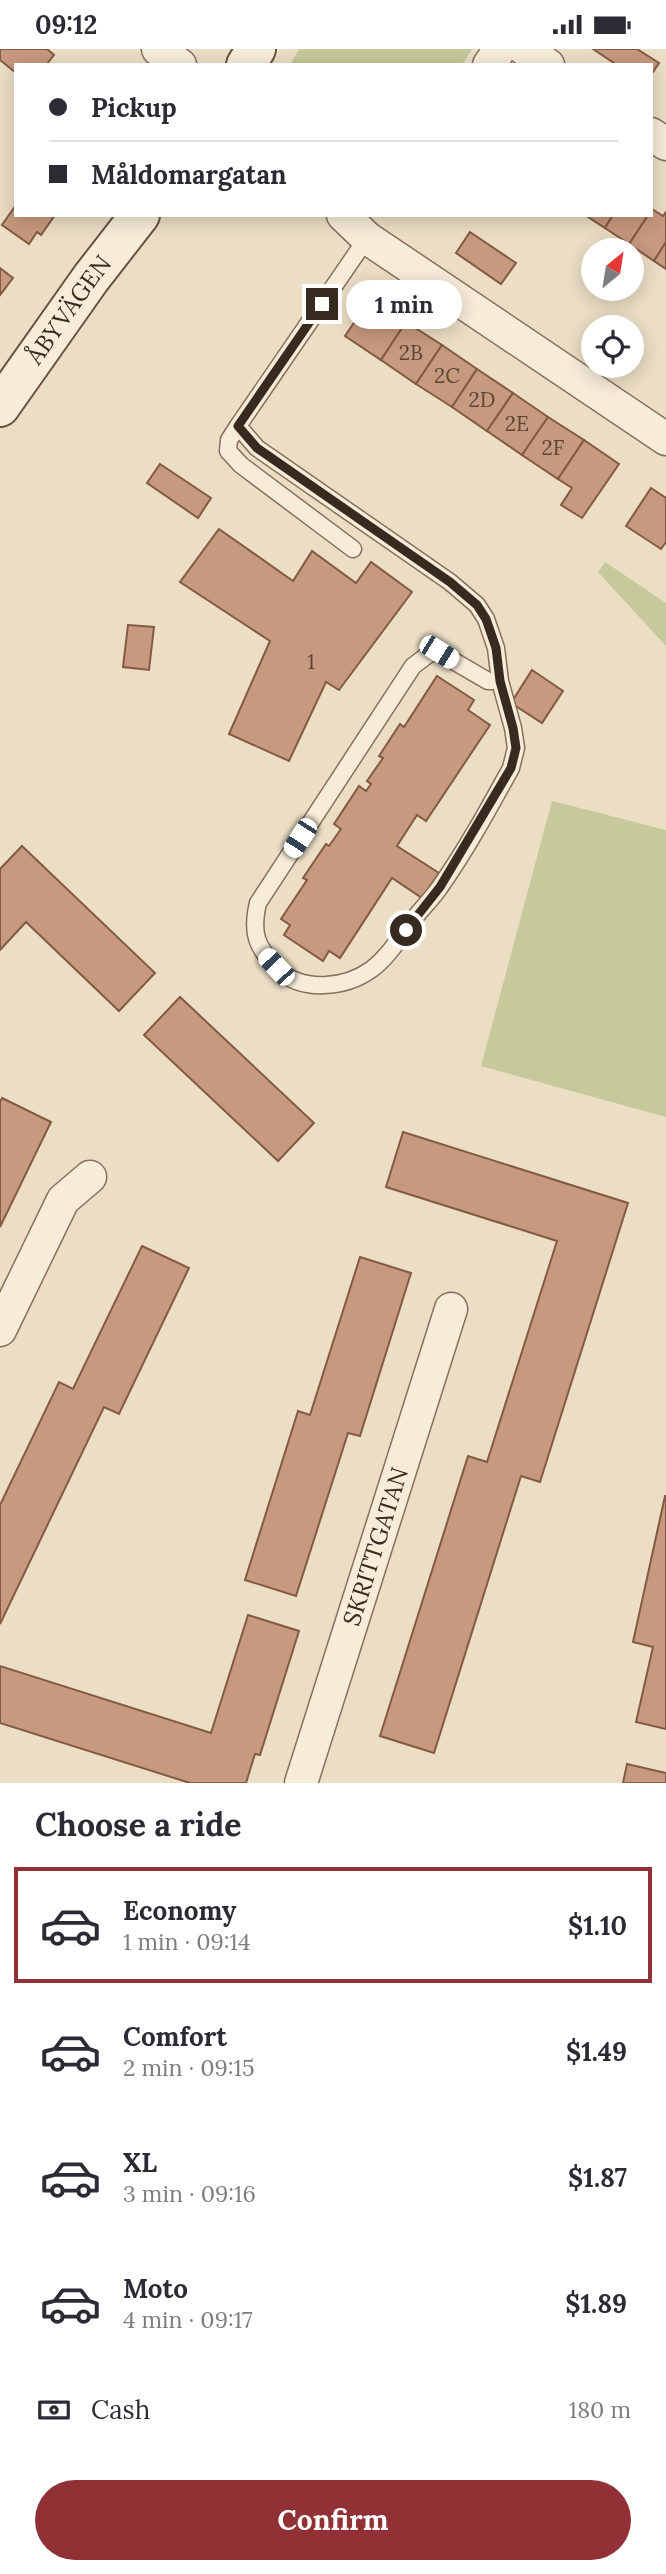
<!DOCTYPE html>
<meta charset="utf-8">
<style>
body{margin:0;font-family:Lora,serif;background:#f2f2f3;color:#2b2b33;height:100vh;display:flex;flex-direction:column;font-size:26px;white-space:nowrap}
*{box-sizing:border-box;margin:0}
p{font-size:23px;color:#7c7c81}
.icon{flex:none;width:38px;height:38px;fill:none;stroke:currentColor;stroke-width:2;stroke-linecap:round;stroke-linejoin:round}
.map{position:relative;height:1734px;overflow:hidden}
.sheet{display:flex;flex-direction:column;background:#fff;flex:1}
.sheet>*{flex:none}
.hud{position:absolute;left:14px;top:14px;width:639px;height:154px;border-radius:0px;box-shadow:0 4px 18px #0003;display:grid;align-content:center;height:154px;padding:0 35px;background:#fff}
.needle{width:46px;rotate:30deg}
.tools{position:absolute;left:581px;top:189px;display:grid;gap:14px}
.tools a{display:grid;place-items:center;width:63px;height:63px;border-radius:50%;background:#fff;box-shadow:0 4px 18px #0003;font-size:35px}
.end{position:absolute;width:32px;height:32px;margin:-16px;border:9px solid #372a1f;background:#fff;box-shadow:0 0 0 4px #fff}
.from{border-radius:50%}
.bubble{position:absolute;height:49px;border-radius:24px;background:#fff;box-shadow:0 4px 18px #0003;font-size:23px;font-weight:700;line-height:49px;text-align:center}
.car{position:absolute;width:21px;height:42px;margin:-21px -10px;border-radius:9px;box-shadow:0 0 5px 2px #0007;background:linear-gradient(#fff 24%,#345 0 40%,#fff 0 76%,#345 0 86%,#fff 0)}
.hud b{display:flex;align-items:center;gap:24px;height:66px;font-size:26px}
.hud b+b{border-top:2px solid #e1e1e2}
.hud i{width:18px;height:18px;background:#2b2b33}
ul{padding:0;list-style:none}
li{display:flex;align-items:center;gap:21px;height:116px;margin:0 14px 10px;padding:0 21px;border:4px solid transparent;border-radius:0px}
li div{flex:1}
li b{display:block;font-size:26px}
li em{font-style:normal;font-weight:700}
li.active{border-color:#913035}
li>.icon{width:63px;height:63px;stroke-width:1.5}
h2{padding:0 35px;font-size:32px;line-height:84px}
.pay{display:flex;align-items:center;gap:18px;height:77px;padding:0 35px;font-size:26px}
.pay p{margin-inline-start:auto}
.action{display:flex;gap:14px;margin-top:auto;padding:14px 35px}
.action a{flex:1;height:80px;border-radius:42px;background:#913035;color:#fff;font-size:28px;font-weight:700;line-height:80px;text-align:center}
.status{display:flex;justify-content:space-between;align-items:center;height:49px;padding:0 35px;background:#fff;direction:ltr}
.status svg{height:19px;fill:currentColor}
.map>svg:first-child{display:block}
.green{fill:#c6c99a}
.building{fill:#c7997e;stroke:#835a44;stroke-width:2}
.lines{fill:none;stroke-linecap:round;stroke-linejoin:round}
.lane-casing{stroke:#86705c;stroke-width:19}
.street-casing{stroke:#86705c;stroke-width:35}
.secondary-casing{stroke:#675240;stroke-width:42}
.lane{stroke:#f7ecd8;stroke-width:16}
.street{stroke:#f7ecd8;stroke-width:32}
.secondary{stroke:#f7ecd8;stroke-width:38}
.route{stroke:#372a1f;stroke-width:9}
.labels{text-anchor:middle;stroke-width:5;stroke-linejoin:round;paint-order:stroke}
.number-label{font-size:21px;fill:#5b4637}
.street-label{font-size:24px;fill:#372a1f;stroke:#f3e9d5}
</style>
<div class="status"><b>09:12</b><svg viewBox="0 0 49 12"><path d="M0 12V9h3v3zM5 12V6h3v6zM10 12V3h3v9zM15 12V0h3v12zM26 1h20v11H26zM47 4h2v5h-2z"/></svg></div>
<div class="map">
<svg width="666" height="1734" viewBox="0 0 666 1734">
<rect width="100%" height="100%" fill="#ecdec5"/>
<g class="green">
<path d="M299 0H472L462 16H290Z"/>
<path d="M605 513 666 554V597L598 523Z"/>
<path d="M552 752 666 781V1068L481 1017Z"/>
</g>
<g class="building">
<path d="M0 0H47L54 6 46 16H16V24L0 11Z"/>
<path d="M593 0H637L659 14 651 26V16H617Z"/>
<path d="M16 156V166H55L41 186 37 183 29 195 2 176Z"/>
<path d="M652 160 663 167 666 163V193L654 212 629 195 648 166H651Z"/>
<path d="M585 166H613L605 179Z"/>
<path d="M613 166H648L629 195 605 179Z"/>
<path d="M470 183 516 214 501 235 456 204Z"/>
<path d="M666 193V220L654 212Z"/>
<path d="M0 219 13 229 0 246Z"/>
<path d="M371 249 406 273 381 311 345 287Z"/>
<path d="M406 273 442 296 416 335 381 311Z"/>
<path d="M442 296 477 320 452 358 416 335Z"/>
<path d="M477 320 513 344 487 382 452 358Z"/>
<path d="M513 344 548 368 522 406 487 382Z"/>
<path d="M548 368 584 391 558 430 522 406Z"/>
<path d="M584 391 619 415 582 469 561 456 572 439 558 430Z"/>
<path d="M160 415 211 449 198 469 147 434Z"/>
<path d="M651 439 666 449V493L661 500 626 477Z"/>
<path d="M219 480 293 532 312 502 356 534 371 513 412 543 339 641 326 633 289 712 229 685 270 592 180 533Z"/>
<path d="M128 576 154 578 149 621 123 618Z"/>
<path d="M532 621 563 642 542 674 511 654Z"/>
<path d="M437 627 474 651 468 661 490 676 426 772 417 766 397 797 439 824 422 849 392 829 340 909 329 902 323 912 284 886 290 876 281 870 307 831 303 829 326 795 329 797 341 780 334 775 359 737 366 742 371 735 367 732 383 709 379 707 400 675 404 678Z"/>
<path d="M22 797 155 924 119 962 26 873 0 901V820Z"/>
<path d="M180 948 314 1074 278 1112 144 986Z"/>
<path d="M2 1049 51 1073 0 1178V1053Z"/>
<path d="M403 1083 628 1154 540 1433 521 1427 434 1704 380 1687 468 1407 487 1413 557 1192 386 1138Z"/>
<path d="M142 1197 189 1219 119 1365 104 1358 0 1575V1456L59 1333 73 1340Z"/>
<path d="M360 1208 411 1224 360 1387 348 1384 296 1547 245 1531 298 1362 310 1366Z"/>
<path d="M665 1447H666V1680L636 1673 653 1598 633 1593Z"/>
<path d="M248 1566 299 1582 260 1706 255 1705 246 1734H190L0 1674V1617L211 1684Z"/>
<path d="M627 1715 666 1724V1734H623Z"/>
</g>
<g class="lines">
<defs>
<g id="lane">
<path d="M238 377 257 399 450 533 477 556 486 570 496 599 500 632 513 679 516 699 511 719C489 759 466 801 440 838 432 850 421 860 413 871 400 888 389 907 372 920 346 939 302 944 278 920 256 898 251 884 258 854L413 617 429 605 438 603 488 632H500"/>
<path d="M353 500 241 416 228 402 229 391 238 377 367 189"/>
</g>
<g id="street">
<path d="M158 0 180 16"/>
<path d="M524 0 548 16"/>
<path d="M489 16 500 0"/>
<path d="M651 85 666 95"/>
<path d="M343 166 367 189 666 390"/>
<path d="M0 1281 63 1151 90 1128"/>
<path id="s1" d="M301 1734 451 1260"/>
</g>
<g id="secondary">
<path d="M246 16 256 0"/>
<path id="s2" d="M0 358 91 229 140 166"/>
</g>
</defs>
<use href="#lane" class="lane-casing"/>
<use href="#street" class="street-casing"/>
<use href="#secondary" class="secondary-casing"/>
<use href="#lane" class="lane"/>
<use href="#street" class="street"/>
<use href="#secondary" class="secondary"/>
</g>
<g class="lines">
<path class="route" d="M322 255 238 377 257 399 450 533 477 556 486 570 496 599 500 632 513 679 516 699 511 719 440 838 406 881"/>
</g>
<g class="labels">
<g class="number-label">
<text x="411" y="311">2B</text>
<text x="447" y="334">2C</text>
<text x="482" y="358">2D</text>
<text x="517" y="382">2E</text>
<text x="553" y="406">2F</text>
<text x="311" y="620">1</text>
</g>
<g class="street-label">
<text dy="8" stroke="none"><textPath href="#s2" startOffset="119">ÅBYVÄGEN</textPath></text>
<text dy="8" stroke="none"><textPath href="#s1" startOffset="248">SKRITTGATAN</textPath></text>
</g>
</g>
</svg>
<div class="tools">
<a><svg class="needle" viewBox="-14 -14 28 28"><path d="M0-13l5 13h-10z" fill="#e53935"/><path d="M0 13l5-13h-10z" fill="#7c7c81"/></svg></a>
<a><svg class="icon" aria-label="locate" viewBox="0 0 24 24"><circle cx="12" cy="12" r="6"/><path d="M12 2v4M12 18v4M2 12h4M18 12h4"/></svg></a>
</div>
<i class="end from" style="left:406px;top:881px"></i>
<i class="end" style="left:322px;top:255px"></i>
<div class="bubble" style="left:346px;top:231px;width:116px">1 min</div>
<i class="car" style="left:439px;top:603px;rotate:122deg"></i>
<i class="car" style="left:300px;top:789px;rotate:213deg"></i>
<i class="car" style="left:276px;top:918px;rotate:317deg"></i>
<div class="hud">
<b><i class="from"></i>Pickup</b>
<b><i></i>Måldomargatan</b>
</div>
</div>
<section class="sheet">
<h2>Choose a ride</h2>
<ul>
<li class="active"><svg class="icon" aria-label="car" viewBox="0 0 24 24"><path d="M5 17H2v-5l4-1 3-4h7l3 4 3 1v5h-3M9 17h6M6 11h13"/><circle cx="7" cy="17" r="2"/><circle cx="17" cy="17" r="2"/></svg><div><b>Economy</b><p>1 min · 09:14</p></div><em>$1.10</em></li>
<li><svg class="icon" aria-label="car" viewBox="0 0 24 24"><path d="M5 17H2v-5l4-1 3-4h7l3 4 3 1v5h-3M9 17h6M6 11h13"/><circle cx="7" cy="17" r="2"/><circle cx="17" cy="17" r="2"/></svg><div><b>Comfort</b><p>2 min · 09:15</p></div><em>$1.49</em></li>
<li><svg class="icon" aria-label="car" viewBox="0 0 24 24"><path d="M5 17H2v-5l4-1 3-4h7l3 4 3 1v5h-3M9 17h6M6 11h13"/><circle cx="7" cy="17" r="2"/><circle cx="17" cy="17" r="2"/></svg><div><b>XL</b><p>3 min · 09:16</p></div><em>$1.87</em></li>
<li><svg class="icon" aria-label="car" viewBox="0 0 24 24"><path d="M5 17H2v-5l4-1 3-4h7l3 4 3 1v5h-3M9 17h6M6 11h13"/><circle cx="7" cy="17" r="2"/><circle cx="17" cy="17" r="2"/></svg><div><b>Moto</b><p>4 min · 09:17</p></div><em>$1.89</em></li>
</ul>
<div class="pay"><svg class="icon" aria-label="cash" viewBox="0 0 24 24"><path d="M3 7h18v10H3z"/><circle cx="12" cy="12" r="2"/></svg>Cash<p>180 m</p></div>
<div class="action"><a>Confirm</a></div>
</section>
